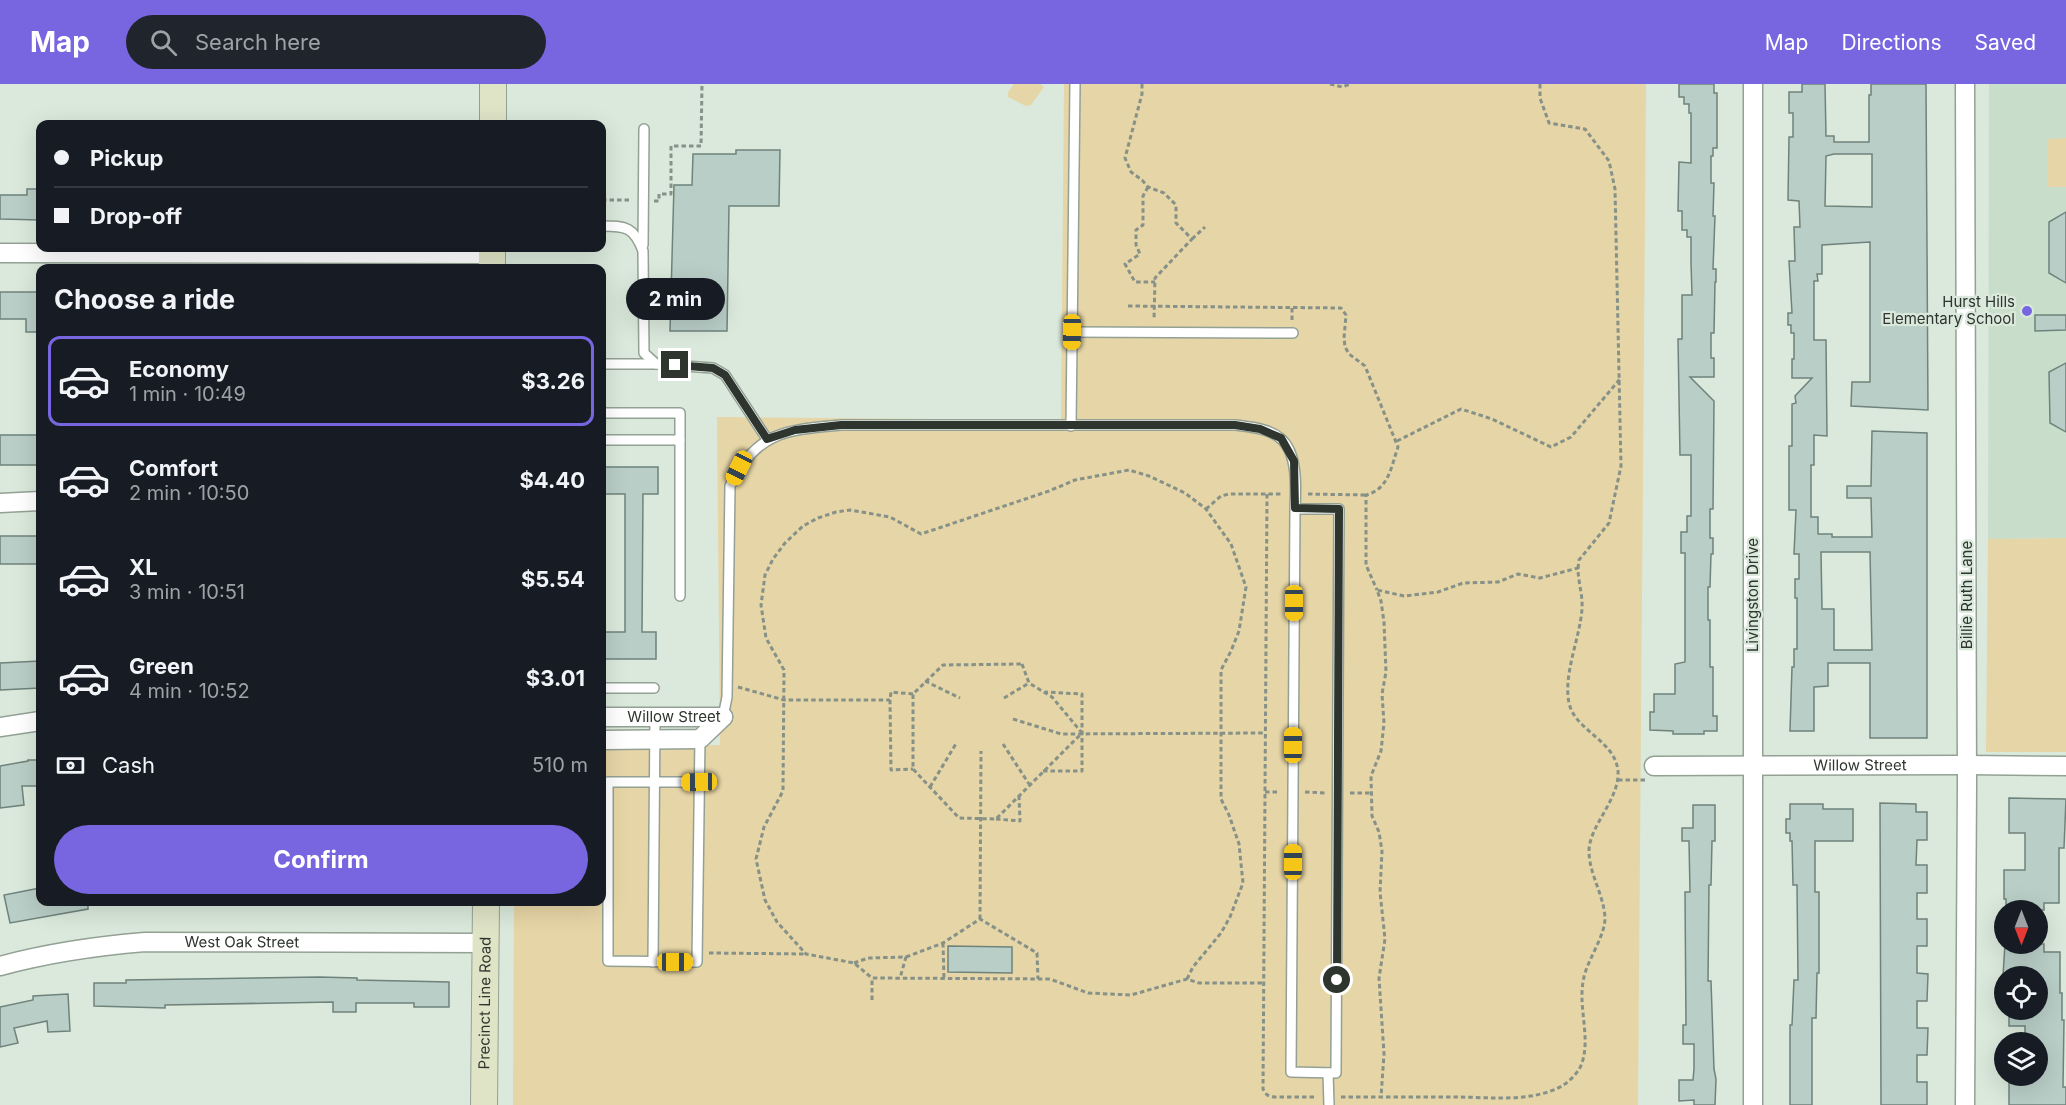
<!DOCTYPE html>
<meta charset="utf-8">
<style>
body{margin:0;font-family:Inter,sans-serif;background:#20242c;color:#f1f3f6;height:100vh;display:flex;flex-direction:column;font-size:22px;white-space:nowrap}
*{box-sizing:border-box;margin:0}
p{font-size:20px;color:#9ea1a6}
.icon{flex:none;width:33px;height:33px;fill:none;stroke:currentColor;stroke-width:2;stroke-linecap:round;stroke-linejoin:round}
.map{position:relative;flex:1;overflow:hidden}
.drawer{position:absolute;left:36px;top:180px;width:570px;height:642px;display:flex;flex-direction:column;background:#171b24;border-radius:12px;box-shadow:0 6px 24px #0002}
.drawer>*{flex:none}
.top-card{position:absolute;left:36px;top:36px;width:570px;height:132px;border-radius:12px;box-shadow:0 6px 24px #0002;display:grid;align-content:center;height:132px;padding:0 18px;background:#171b24}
.needle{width:39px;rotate:180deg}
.controls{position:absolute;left:1994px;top:816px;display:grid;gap:12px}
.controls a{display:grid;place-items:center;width:54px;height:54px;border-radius:50%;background:#171b24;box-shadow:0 6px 24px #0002;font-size:30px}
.end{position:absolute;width:27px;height:27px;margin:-14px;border:8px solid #2e342e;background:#fff;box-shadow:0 0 0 3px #fff}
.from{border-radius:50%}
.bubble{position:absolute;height:42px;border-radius:21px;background:#171b24;box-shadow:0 6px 24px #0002;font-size:20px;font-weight:700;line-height:42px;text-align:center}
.car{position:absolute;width:18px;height:36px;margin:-18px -9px;border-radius:8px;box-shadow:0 0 4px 2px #0007;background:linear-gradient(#f5c518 24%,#345 0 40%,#f5c518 0 76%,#345 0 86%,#f5c518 0)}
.top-card b{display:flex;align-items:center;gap:21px;height:57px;font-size:22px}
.top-card b+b{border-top:2px solid #363941}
.top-card i{width:15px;height:15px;background:#f1f3f6}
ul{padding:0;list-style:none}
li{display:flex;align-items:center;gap:18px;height:90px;margin:0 12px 9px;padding:0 6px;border:3px solid transparent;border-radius:12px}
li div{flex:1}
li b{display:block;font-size:22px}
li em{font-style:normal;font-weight:700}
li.on{border-color:#7865e0}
li>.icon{width:54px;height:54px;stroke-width:1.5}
h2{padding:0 18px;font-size:27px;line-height:72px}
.pay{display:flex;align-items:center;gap:15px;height:66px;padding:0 18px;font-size:22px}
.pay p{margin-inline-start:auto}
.cta{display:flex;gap:12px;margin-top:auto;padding:12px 18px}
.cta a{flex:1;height:69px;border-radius:36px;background:#7865e0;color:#fff;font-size:24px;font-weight:700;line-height:69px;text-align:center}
header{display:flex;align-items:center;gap:36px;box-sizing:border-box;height:84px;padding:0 30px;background:#7865e0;color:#fff}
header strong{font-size:28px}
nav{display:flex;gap:33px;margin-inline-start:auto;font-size:21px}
.search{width:420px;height:54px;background:#20242c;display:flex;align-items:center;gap:15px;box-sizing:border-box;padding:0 21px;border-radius:33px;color:#9ea1a6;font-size:22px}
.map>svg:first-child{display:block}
.built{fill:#c9deca}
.green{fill:#e6d5a6}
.building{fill:#b9cec7;stroke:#6f837c;stroke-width:1.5;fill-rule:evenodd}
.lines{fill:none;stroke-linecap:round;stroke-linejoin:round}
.service-casing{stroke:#93a194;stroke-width:12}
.minor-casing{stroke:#93a194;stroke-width:21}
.secondary-casing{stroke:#93a194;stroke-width:28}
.path{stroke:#869187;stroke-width:3;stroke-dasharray:4.5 3;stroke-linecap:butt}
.service{stroke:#fff;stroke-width:9}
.minor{stroke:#fff;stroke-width:18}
.secondary{stroke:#dfe4c7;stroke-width:26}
.route{stroke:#2e342e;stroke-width:8}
.poi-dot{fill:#7865e0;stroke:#dae9db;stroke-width:2}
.labels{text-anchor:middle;stroke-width:4.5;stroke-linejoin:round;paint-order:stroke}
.poi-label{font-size:15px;fill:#2e342e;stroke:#dae9db;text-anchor:end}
.street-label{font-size:15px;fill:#2e342e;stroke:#dae9db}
</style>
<header>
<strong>Map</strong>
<div class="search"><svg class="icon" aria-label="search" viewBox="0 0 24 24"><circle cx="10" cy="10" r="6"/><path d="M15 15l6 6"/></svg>Search here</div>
<nav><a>Map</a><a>Directions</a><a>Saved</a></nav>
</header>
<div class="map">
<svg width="2066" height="1021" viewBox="0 0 2066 1021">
<rect width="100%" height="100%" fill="#dae9db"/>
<path class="built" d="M1989 0H2066V454L1988 455Z"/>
<g class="green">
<path d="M1014 0H1040L1044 3 1031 21 1026 22 1008 13V8Z"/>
<path d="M1064 0H1646L1638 1021H513L514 818H602V664L720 661 717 333 1061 336Z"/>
<path d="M2066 54V103H2048V55Z"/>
<path d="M2066 454V668H1986L1988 455Z"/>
</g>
<g class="building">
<path d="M1679 0H1714V9H1717V64H1713V72H1711V99H1714L1713 132H1715L1713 185H1716V198H1715L1714 249H1711V274H1714V293H1690L1714 317 1713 425H1710V454H1713V470H1711L1710 503H1708V536H1710V583H1713V632H1717V647H1704V650H1673V647L1650 646V628H1654V610H1675V580L1685 578V469H1681V448H1687V432H1691V371H1680L1678 255H1682V211H1692L1691 179V153H1687V146H1682V127H1678L1679 78 1691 79V29H1689V20H1684V13H1679Z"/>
<path d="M1802 0H1825L1826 52H1834V58H1869V11H1871V0H1926L1928 326 1851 322 1852 298H1870V158L1822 161V190H1817L1818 197H1814V256H1826L1827 352 1814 351V381H1811V433H1818V450H1832V453H1872L1871 414H1847V402H1871L1872 347 1927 349V654H1870V579H1828V602L1814 603V647H1790L1792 583H1794V565H1797V514H1795V495H1799V470H1794L1796 426H1789V362H1792V320L1796 319 1795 312 1812 294H1792V275H1794V249H1791V241H1788V229H1792L1789 177H1795L1794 143H1800L1799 117 1788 116 1789 53H1793V29H1789V8H1802ZM1834 70H1872V123L1825 122 1826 72ZM1821 468H1870L1872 566H1834V525H1822Z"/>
<path d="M736 66H780L779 122H729L727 247H670L674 101H692L693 70H736Z"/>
<path d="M27 105H40V136L0 135V111H27Z"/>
<path d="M2066 128V199L2049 189V138Z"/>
<path d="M0 208H40V248H26V235H0Z"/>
<path d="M2035 231H2066V246L2035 247Z"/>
<path d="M2066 279V348L2050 339 2049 288Z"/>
<rect x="0" y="351" width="40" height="30"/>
<path d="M602 383H658V410H643L642 548H656V575H602V548H625V410H602Z"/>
<rect x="0" y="452" width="40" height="28"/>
<path d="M40 577V604L0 606V579Z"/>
<path d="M28 676H40V702H22L24 721 0 724V682L28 677Z"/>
<path d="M2009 714 2066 715 2064 764H2059V819H2044V826H2006V815H2004V786H2025V749H2009Z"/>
<path d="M1880 719 1916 720V728H1927V756H1917L1916 781H1927V809H1917V835H1927V862H1917V889L1928 890 1927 917H1917V944H1928L1927 971H1917V998H1927V1021H1881Z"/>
<path d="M1790 720H1823V725H1853V757H1815V808H1819V889H1817L1816 934H1812V1021H1790V941H1792L1794 896H1798L1797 801H1793L1792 757H1790V749H1786V735H1790Z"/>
<path d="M1693 721H1715V757H1712L1711 801H1709L1708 897H1711L1714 985 1716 995 1715 1021H1694V1016L1679 1017V996H1693L1694 985V960H1683V941H1686L1685 808H1690L1689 757H1682V744H1693Z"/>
<path d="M40 804V818H88V825L10 839 4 811Z"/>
<path d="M2005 860H2044V868H2060V909H2062V936H2064L2063 1003H2066V1021H2009V992H2037V958H2025V942H2009V926H2037V892H2003Z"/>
<path d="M948 862 1012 863V889L948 888Z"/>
<path d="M319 893 357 894V896L449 898V923H414V919H356V928H333V918L165 921V924L94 922V899H126V896Z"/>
<path d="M68 910 70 947 48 948 47 937 14 944 18 959 0 963V923L33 916V912Z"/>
</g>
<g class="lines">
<defs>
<g id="service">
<path d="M602 142C626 142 634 143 643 167L644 269 656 280 713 284 725 291 767 355"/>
<path d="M643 161 644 45"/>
<path d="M1072 248 1293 249"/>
<path d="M602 280H656"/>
<path d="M602 329H680V512"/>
<path d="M1071 342 1075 0"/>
<path d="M602 356H680"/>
<path d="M602 604H654"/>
<path d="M723 633 727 613 730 402C756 347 787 346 841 341H1235C1249 343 1268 344 1280 354 1298 368 1296 404 1295 425L1291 988 1336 989 1339 425H1295"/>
<path d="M699 698H608V877L697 878 700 652"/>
<path d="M653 878 655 633"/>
<path d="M1328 989 1329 1021"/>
</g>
<g id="minor">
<path d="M0 169 492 170"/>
<path d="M0 419 40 417"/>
<path id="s1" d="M602 633H723"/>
<path d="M0 643 40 637"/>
<path d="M602 656 700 655 723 633"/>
<path id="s2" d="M1654 682 1967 681 2066 682"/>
<path id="s3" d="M0 882C48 869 96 862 145 858L486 859"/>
<path d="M1753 1021V0"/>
<path d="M1965 1021 1967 701 1965 0"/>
</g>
<g id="secondary">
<path d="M493 40V0"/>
<path d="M492 184V164"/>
<path id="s4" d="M484 1021 486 818"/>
</g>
</defs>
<use href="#service" class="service-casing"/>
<use href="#minor" class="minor-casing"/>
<use href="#secondary" class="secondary-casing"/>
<g class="path">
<path d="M1142 0V10L1125 74 1131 88 1142 96 1148 103 1164 109 1176 121V139L1192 155 1155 194 1154 236"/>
<path d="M1330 0 1342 3 1350 0"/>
<path d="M1540 0V14L1549 39 1585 45 1609 77 1615 105 1621 382 1609 439 1579 476 1578 484"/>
<path d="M1148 103 1143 112V141L1136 146V161L1140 170 1125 180 1135 198H1155"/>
<path d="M602 116H631"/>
<path d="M654 117H659V110H671V62H701L702 0"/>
<path d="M1192 155 1205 143"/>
<path d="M1128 222 1341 224 1346 231 1344 254 1345 263 1349 270 1365 282 1398 363C1391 383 1389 405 1366 411V481L1377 506"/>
<path d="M1292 224V238"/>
<path d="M1397 357 1461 325 1492 335 1551 363 1571 353 1620 295"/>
<path d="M1267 410 1263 1005 1267 1011 1274 1013H1317"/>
<path d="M1308 410 1366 411"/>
<path d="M1206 425 1221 412 1229 410H1283"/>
<path d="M1022 580 1029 599 1052 613 1082 649 996 735 959 734 913 685V610L943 581Z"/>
<path d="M925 597 960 614"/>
<path d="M738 603 784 616H890"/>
<path d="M913 610 891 608 890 616 891 686 913 685"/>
<path d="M1004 614 1029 599"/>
<path d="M1013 635 1061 650 1265 649"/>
<path d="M1003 660 1029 700"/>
<path d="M1043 687H1082V610L1045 608"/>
<path d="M1618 696H1645"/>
<path d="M930 703 957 658"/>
<path d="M1265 708H1280"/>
<path d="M1305 708 1325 709"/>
<path d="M1350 709H1372"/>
<path d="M996 735 1020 737 1019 712"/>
<path d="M980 835 981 667"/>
<path d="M943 859 944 895"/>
<path d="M709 869 806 870"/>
<path d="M906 873 943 859 980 835 1037 869 1038 895"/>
<path d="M854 879 868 874 906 873 900 894"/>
<path d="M1187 895 1193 883 1221 849 1230 833 1243 799 1239 760 1229 731 1221 715V586L1231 567 1239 547 1246 503 1231 460 1206 425 1185 409 1149 392 1129 386 1075 396 1049 407 921 450 890 433 850 426 836 428 818 434 803 442 785 459 773 475 765 491 761 521 766 554 784 586 783 707 764 743 756 775 765 816 777 838 806 870 854 879 872 894 1050 895 1088 909 1131 911 1187 895 1199 899H1262"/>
<path d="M872 916V894"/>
<path d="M1341 1013C1379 1013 1417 1013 1455 1013 1489 1013 1531 1019 1562 1002 1570 997 1579 988 1582 979 1591 951 1577 922 1584 893 1588 875 1605 852 1605 834 1604 811 1589 790 1589 767 1589 742 1620 715 1618 687 1615 656 1575 647 1569 619 1563 590 1580 554 1582 525 1583 511 1578 498 1578 484L1540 494 1518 490 1498 498 1463 499 1438 508 1404 512 1377 506 1381 517 1384 538 1386 588 1382 610 1384 639 1381 667 1371 692 1372 732 1379 748 1382 767 1380 808 1385 855 1379 894 1384 970 1381 1013"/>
</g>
<use href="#service" class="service"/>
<use href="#minor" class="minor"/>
<use href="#secondary" class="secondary"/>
</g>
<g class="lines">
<path class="route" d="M675 281 713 284 725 291 767 355 795 346 841 341H1235L1260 345 1281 354 1294 377 1295 424 1339 425 1337 896"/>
</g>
<circle class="poi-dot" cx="2027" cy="227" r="6"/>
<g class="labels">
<g class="poi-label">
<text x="2015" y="223">Hurst Hills<tspan x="2015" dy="17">Elementary School</tspan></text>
</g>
<g class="street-label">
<text transform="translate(1753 511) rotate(-90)" y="5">Livingston Drive</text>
<text transform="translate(1967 511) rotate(-90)" y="5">Billie Ruth Lane</text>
<text dy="5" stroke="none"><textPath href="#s1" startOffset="72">Willow Street</textPath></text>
<text dy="5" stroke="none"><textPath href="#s2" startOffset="206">Willow Street</textPath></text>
<text dy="5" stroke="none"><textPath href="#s3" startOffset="244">West Oak Street</textPath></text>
<text dy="5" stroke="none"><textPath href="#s4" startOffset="102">Precinct Line Road</textPath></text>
</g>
</g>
</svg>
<div class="controls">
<a><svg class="needle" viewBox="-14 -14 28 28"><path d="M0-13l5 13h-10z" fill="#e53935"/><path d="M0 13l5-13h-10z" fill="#9ea1a6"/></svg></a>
<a><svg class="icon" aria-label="locate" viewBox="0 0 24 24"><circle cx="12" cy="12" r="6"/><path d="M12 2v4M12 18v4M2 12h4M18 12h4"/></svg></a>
<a><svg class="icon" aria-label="layers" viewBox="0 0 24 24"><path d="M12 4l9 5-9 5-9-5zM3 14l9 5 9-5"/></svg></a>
</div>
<i class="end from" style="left:1337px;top:896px"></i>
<i class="end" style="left:675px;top:281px"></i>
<div class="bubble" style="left:626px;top:194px;width:99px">2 min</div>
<i class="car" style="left:1072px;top:248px;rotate:181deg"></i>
<i class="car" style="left:739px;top:384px;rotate:206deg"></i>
<i class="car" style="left:1294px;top:519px;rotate:180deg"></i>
<i class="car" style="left:1293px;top:661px;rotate:0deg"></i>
<i class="car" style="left:699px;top:698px;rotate:269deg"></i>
<i class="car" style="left:1293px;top:778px;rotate:0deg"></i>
<i class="car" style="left:675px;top:878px;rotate:90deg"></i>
<div class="top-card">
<b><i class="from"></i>Pickup</b>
<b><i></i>Drop-off</b>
</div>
<section class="drawer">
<h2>Choose a ride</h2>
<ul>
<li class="on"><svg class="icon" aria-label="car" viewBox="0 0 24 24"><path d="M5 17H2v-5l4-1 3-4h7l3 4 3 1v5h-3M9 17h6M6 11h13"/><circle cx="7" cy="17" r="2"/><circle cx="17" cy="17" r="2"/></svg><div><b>Economy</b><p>1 min · 10:49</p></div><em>$3.26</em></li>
<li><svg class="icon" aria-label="car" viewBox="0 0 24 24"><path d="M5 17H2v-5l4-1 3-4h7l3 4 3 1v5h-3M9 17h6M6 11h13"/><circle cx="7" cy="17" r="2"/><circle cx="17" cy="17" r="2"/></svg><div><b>Comfort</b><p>2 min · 10:50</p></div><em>$4.40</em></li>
<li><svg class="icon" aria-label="car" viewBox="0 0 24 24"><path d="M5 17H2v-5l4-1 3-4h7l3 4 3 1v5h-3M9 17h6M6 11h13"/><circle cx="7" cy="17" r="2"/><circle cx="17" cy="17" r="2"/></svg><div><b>XL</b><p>3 min · 10:51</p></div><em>$5.54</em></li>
<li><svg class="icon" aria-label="car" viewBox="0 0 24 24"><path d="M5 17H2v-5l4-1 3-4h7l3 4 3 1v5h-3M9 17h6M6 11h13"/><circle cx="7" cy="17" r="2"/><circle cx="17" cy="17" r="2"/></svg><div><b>Green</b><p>4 min · 10:52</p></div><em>$3.01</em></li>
</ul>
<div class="pay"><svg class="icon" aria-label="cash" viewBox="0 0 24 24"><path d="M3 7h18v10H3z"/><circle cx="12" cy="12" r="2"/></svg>Cash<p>510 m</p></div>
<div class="cta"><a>Confirm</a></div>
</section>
</div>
